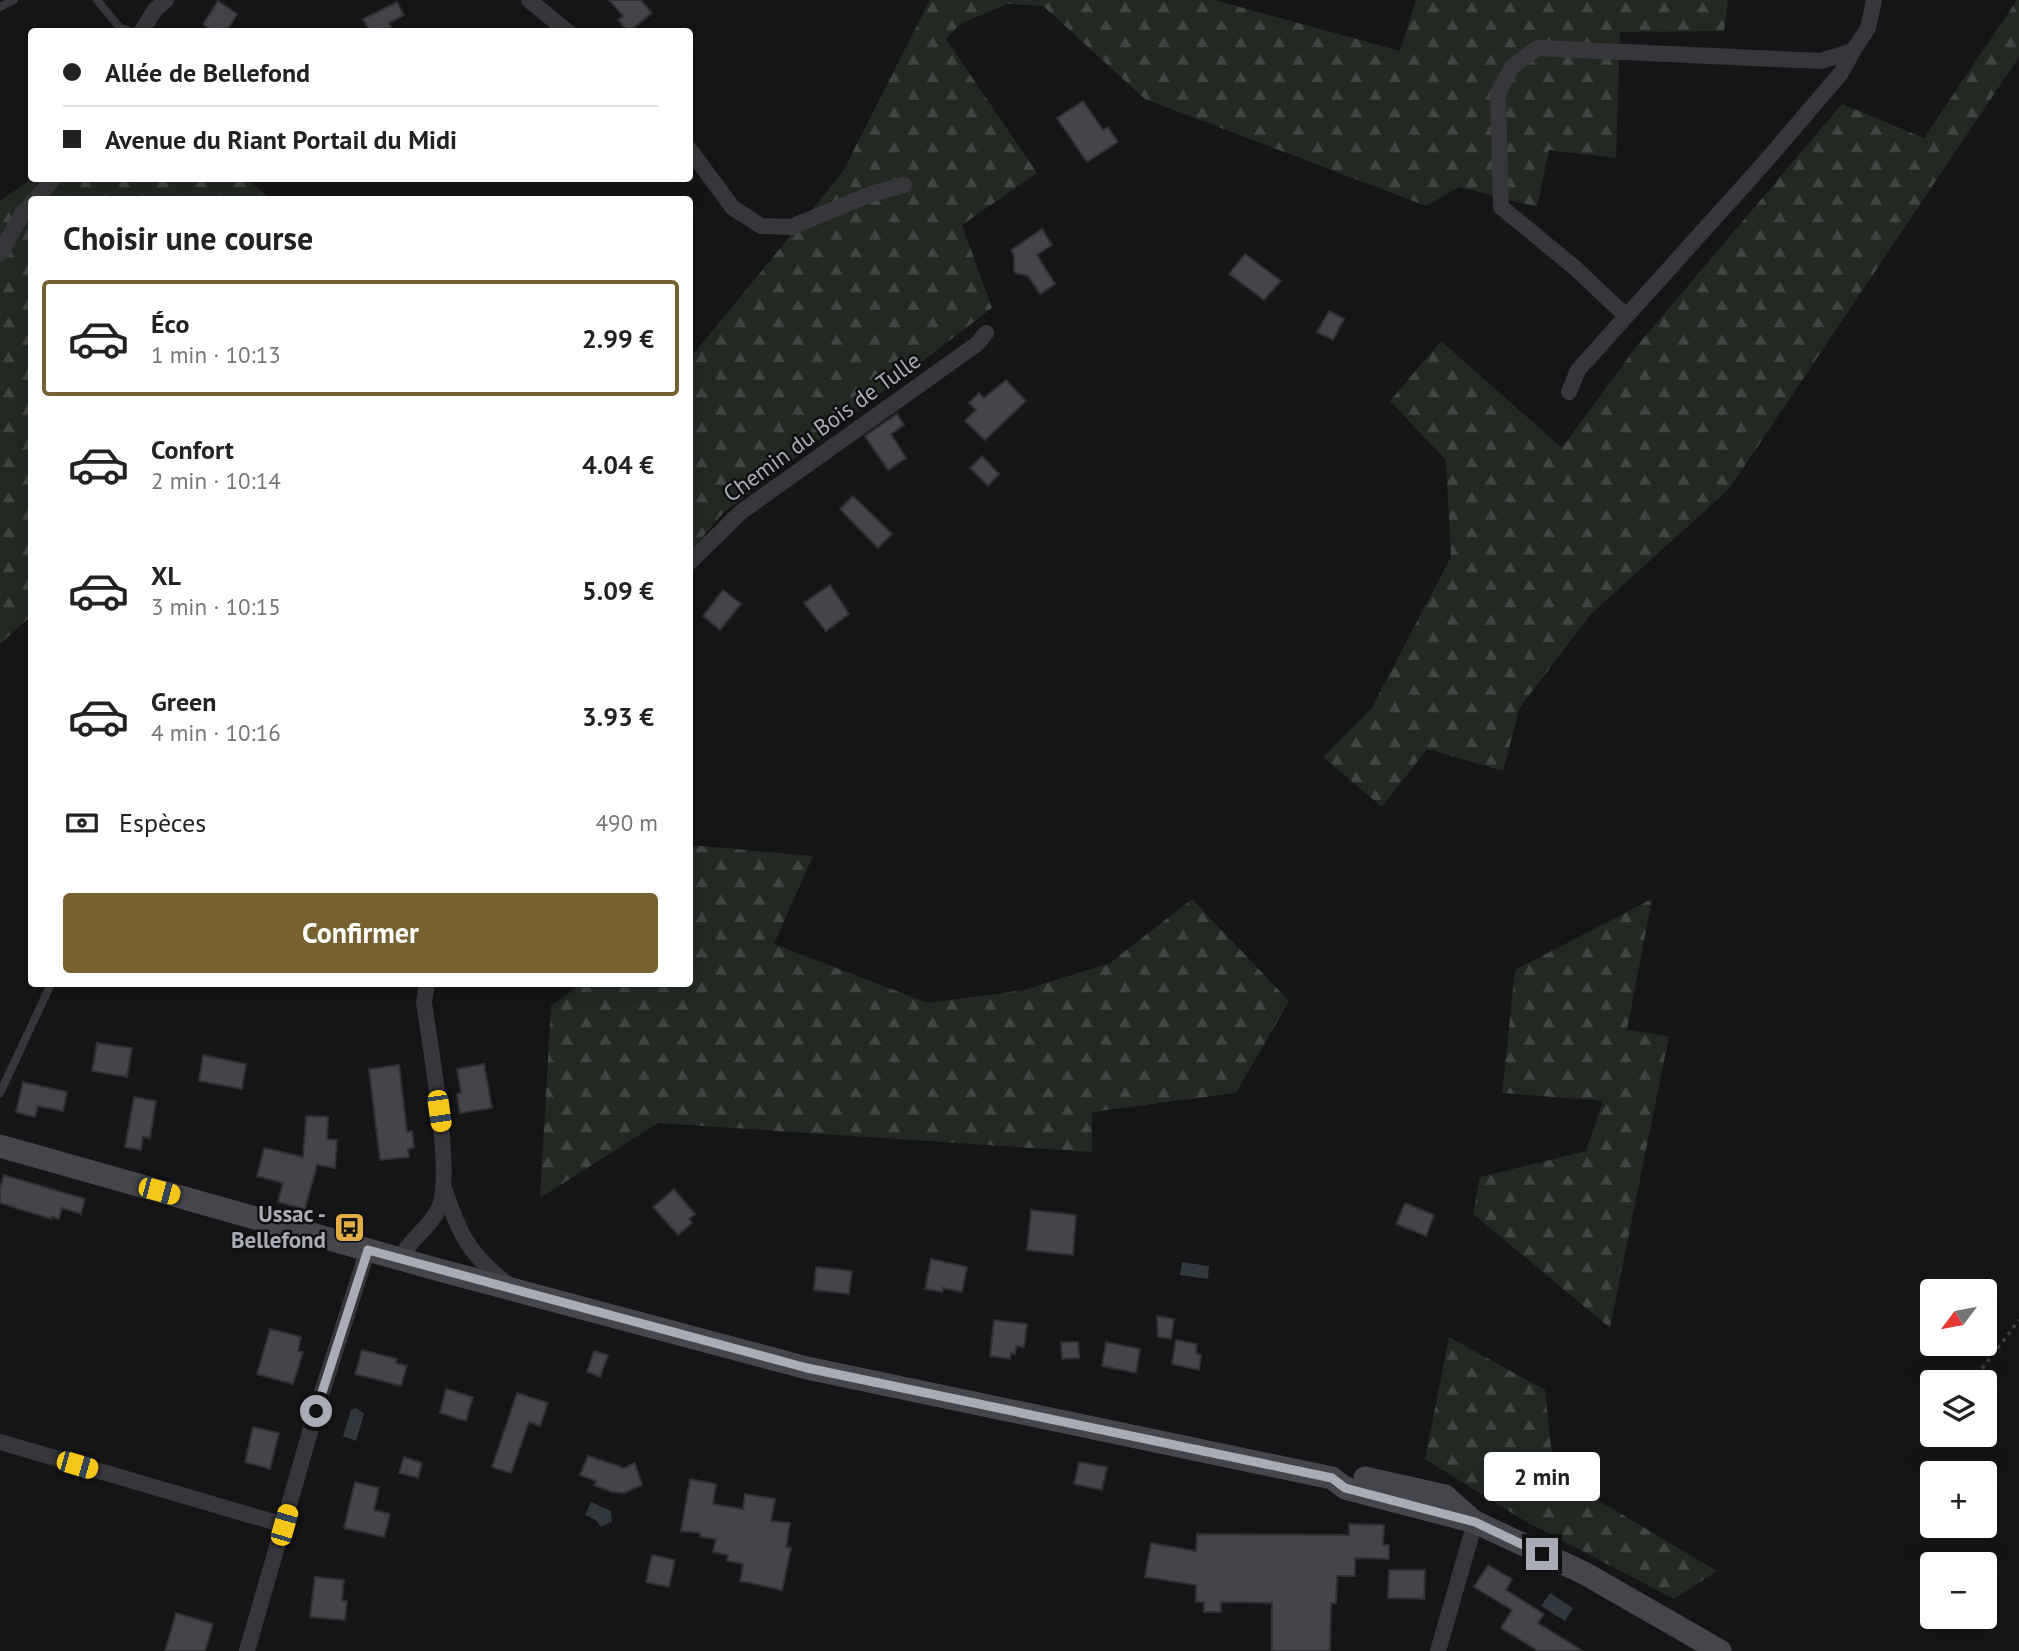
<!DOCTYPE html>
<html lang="fr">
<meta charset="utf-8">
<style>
body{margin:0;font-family:"PT Sans",sans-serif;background:#f2f2f2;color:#222;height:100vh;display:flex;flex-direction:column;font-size:26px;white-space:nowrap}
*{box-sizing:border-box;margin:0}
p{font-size:23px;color:#767676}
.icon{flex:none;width:38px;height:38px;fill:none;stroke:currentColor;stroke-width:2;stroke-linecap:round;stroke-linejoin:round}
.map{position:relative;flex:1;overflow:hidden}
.sheet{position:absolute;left:28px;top:196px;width:665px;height:791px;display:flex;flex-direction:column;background:#fff;border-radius:7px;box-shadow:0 7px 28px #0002}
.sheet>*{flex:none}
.top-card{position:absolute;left:28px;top:28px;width:665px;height:154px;border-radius:7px;box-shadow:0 7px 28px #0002;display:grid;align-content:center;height:154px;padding:0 35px;background:#fff}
.needle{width:46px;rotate:238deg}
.buttons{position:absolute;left:1920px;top:1279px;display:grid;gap:14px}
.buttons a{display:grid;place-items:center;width:77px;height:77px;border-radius:7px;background:#fff;box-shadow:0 7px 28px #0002;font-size:35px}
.end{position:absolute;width:32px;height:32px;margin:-16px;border:9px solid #a9acb6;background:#111;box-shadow:0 0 0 4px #111}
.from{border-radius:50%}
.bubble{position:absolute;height:49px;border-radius:7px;background:#fff;box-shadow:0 7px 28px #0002;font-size:23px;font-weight:600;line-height:49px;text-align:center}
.car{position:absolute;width:21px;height:42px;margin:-21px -10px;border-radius:9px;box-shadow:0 0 5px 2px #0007;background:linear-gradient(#f5c518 24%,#345 0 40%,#f5c518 0 76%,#345 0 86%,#f5c518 0)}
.top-card b{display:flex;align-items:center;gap:24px;height:66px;font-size:26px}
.top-card b+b{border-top:2px solid #e0e0e0}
.top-card i{width:18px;height:18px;background:#222}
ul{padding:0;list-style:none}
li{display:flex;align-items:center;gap:21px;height:116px;margin:0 14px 10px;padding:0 21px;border:4px solid transparent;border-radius:7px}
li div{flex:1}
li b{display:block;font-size:26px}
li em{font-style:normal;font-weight:600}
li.selected{border-color:#776131}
li>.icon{width:63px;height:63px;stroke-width:1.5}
h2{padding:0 35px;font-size:32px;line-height:84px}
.pay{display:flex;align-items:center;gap:18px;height:77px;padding:0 35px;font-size:26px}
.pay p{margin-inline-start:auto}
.primary-button{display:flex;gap:14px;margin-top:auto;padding:14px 35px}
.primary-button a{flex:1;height:80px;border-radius:7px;background:#776131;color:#fff;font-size:28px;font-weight:600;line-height:80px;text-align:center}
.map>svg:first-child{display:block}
.forest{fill:url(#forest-firs)}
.water{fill:#30383e}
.building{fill:#44454a;stroke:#303033;stroke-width:2}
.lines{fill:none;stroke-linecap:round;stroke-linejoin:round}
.path{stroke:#3d3e42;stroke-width:3.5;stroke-dasharray:3.5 5;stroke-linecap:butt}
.service{stroke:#37373b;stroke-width:8}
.minor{stroke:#37373b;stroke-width:16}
.secondary{stroke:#45464b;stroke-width:23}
.route{stroke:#a9acb6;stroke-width:9}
.labels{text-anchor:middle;stroke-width:5;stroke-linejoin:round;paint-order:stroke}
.street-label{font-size:23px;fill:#a9acb6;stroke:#101012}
.poi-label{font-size:23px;font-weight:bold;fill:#a9acb6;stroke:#101012;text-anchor:end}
</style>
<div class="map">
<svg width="2019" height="1651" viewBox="0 0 2019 1651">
<defs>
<pattern id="forest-firs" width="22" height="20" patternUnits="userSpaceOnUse" patternTransform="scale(1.75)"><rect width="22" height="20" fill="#222923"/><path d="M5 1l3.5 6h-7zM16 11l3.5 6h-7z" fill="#3f4541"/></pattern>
</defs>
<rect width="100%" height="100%" fill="#151517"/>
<g class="forest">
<path d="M930 0H1214L1400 51 1416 0H1728L1724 31 1620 32 1616 158 1549 150 1537 207 1459 187 1426 206 1145 99 1043 6 1007 4 960 24 946 39 1037 173 962 225 992 308 723 513 690 552V358L842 173Z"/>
<path d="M2017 0H2019V57L1729 489 1591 614 1520 707 1503 771 1427 749 1382 807 1323 757 1371 709 1451 557 1446 460 1390 401 1441 341 1562 448 1636 347 1842 104 1924 138Z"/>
<path d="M32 178 247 179 271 199 32 200 31 616 0 644V201Z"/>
<path d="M690 845 813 856 774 944 928 1003 1024 990 1110 963 1192 899 1289 1001 1236 1093 1092 1112V1152L658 1123 540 1198 551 1006 581 984H690Z"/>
<path d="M1652 899 1627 1030 1669 1036 1610 1328 1473 1214 1480 1177 1586 1151 1603 1101 1502 1093 1515 970Z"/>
<path d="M1449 1337 1545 1390 1554 1474 1717 1571 1674 1599 1523 1520 1425 1459Z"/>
</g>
<g class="water">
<path d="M1182 1262 1209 1266 1208 1279 1180 1275Z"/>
<path d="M356 1408 364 1414 356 1441 343 1436 351 1410Z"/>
<path d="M591 1502 611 1511 612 1522 601 1527 596 1520 585 1515Z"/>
<path d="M1550 1593 1573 1608 1565 1621 1541 1606Z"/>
</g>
<g class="building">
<path d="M609 0H641L652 13 628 32 618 20 623 16Z"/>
<path d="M218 1 237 14 226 32H213L203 24Z"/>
<path d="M397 2 404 15 389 23 393 32H370L363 19Z"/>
<path d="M1083 101 1103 130 1108 127 1118 142 1087 162 1057 118Z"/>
<path d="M1042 229 1052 245 1037 255 1055 284 1040 294 1028 276 1018 274 1014 271V255L1011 250Z"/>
<path d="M1245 254 1281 281 1264 300 1229 274Z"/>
<path d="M1329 311 1344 319 1333 340 1317 332Z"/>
<path d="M1006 380 1026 401 985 440 965 421 976 410 969 403 979 393 984 398Z"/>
<path d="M897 414 904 425 891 434 906 458 888 470 865 436Z"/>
<path d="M982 456 999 474 988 486 970 468Z"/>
<path d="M853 496 892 534 878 548 840 509Z"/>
<path d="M830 585 849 614 826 631 804 603Z"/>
<path d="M723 590 741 604 720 630 703 616Z"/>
<path d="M97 1043 132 1048 127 1077 92 1071Z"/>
<path d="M203 1055 246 1064 242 1089 199 1081Z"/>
<path d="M484 1064 492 1108 460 1113 457 1094 461 1093 457 1069Z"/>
<path d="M399 1065 407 1132 412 1131 414 1148 408 1149 409 1157 380 1160 369 1069Z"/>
<path d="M23 1082 67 1092 63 1111 38 1106 35 1117 16 1112Z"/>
<path d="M134 1097 156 1101 150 1138 143 1137 141 1150 125 1147Z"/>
<path d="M306 1116 328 1117 327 1139 337 1140 335 1168 317 1165 305 1209 278 1202 283 1183 257 1176 264 1148 303 1157Z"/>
<path d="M4 1175 85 1199 81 1214 62 1208 59 1219 52 1217 51 1219 0 1203V1188Z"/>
<path d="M674 1189 695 1214 689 1219 692 1223 678 1235 653 1207Z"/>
<path d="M1405 1203 1434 1215 1426 1236 1396 1224Z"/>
<path d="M1031 1210 1076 1215 1073 1255 1027 1250Z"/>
<path d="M931 1259 967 1267 962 1292 943 1288 942 1292 925 1289Z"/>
<path d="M816 1267 852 1271 849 1294 814 1290Z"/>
<path d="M1157 1316 1174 1319 1171 1339 1158 1337Z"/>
<path d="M994 1320 1027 1324 1024 1347 1016 1346 1015 1354 1011 1353 1010 1359 990 1356Z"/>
<path d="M270 1329 301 1337 298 1351 303 1352 293 1384 257 1374Z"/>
<path d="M1176 1340 1197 1344 1196 1353 1201 1355 1199 1370 1172 1364Z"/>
<path d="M1061 1342H1078L1079 1358 1062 1359Z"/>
<path d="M1106 1342 1140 1349 1136 1373 1102 1366Z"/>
<path d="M362 1350 397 1359 396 1363 407 1366 401 1386 355 1374Z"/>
<path d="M594 1351 608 1355 600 1377 587 1372Z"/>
<path d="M446 1389 473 1397 466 1421 440 1413Z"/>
<path d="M517 1393 548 1403 540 1426 529 1422 511 1473 492 1467Z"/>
<path d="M253 1427 279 1433 270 1469 245 1462Z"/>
<path d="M588 1456 624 1468 635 1463 642 1485 624 1493 612 1492 594 1485 596 1481 580 1475Z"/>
<path d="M404 1457 422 1463 418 1478 399 1473Z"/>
<path d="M1079 1462 1107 1467 1102 1490 1074 1484Z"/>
<path d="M690 1479 716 1484 713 1504 743 1509 745 1494 775 1499 771 1521 790 1523 786 1547 791 1548 782 1590 740 1581 743 1564 727 1561 728 1555 713 1552 716 1539 700 1537V1533L681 1531Z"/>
<path d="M355 1482 379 1488 374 1510 390 1514 384 1537 344 1528Z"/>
<path d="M1349 1524 1384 1525 1383 1545H1389V1559L1355 1558V1576H1337L1336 1603H1331L1330 1651H1272V1603L1221 1602V1612H1204V1602H1196V1585L1145 1577 1151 1543 1196 1551 1197 1534 1349 1535Z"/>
<path d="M652 1555 675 1560 669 1587 646 1582Z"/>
<path d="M1488 1565 1512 1579 1506 1590 1544 1614 1538 1623 1583 1651H1538L1501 1628 1512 1610 1474 1587Z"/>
<path d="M1389 1570H1425L1424 1599 1388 1598Z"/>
<path d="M315 1577 344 1580 342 1601H347L345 1620 310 1617Z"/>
<path d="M176 1613 213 1624 205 1651H165Z"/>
</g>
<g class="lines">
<g class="path">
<path d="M1972 1382 2019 1320"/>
<path d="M1930 1440 1934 1435"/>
</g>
<g class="service">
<path d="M97 0 120 28 134 32"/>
<path d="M0 7 14 0"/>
<path d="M0 1093 51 984"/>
</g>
<g class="minor">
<path d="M529 0 568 32"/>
<path d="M141 32 155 10 166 0"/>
<path d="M690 150 733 208 761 226 791 227 874 193 904 185"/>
<path d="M35 200 54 178"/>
<path d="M0 254 22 214 32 204"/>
<path d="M1626 316 1574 267 1501 207 1498 94 1512 67 1537 48 1821 61 1853 51 1868 28 1874 0"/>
<path d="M1569 392 1578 370 1766 161 1841 73 1853 51"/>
<path d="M690 562 741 512 977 344 986 333"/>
<path d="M444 1188C460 1235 468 1254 509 1285"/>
<path d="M400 1259C409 1240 427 1230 437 1212 456 1181 429 1043 424 1002L427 984"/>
<path d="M0 1442 284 1525"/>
<path d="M247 1651 316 1411 368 1249"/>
<path d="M1438 1651 1475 1522"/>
</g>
<g class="secondary">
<path d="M0 1146 432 1268 807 1368 1332 1478 1345 1488 1475 1522 1584 1573 1720 1651"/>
<path d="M1365 1478 1445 1496 1471 1519"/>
</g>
</g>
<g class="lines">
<path class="route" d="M316 1411 368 1250 807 1368 1332 1478 1345 1488 1475 1522 1542 1554"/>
</g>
<defs>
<symbol id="bus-square" viewBox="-11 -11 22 22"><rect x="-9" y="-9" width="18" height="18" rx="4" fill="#e0ae44" stroke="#101012"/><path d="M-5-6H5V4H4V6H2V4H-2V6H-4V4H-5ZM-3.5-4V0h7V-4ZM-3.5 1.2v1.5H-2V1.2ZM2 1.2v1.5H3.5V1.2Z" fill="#111"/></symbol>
</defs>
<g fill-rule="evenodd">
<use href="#bus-square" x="332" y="1210" width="35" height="35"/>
</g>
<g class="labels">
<g class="street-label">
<text transform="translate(822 427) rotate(-36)" y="8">Chemin du Bois de Tulle</text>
</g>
<g class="poi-label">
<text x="326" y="1222">Ussac -<tspan x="326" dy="26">Bellefond</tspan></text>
</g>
</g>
</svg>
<div class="buttons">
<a><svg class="needle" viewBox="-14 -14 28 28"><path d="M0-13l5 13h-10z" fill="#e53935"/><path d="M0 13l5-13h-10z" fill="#767676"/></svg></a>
<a><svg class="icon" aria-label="layers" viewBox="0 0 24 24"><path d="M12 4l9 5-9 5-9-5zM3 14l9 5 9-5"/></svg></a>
<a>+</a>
<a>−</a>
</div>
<i class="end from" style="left:316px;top:1411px"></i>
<i class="end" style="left:1542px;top:1554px"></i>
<div class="bubble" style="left:1484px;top:1452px;width:116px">2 min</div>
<i class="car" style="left:439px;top:1111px;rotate:172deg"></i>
<i class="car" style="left:159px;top:1191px;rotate:105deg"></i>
<i class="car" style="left:77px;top:1465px;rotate:106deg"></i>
<i class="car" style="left:284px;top:1525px;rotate:16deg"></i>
<div class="top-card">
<b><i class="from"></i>Allée de Bellefond</b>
<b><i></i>Avenue du Riant Portail du Midi</b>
</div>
<section class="sheet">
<h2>Choisir une course</h2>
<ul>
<li class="selected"><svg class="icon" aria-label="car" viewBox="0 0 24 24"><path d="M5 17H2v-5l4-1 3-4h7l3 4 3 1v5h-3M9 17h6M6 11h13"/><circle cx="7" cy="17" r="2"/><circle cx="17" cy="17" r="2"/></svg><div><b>Éco</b><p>1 min · 10:13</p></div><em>2.99 €</em></li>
<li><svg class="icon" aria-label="car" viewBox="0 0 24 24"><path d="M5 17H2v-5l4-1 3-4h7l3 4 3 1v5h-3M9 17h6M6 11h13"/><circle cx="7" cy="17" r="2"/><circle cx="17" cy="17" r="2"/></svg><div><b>Confort</b><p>2 min · 10:14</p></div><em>4.04 €</em></li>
<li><svg class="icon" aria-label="car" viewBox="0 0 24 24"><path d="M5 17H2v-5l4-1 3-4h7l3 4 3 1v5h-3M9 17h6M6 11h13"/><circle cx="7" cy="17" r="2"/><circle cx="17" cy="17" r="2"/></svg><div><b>XL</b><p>3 min · 10:15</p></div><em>5.09 €</em></li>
<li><svg class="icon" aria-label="car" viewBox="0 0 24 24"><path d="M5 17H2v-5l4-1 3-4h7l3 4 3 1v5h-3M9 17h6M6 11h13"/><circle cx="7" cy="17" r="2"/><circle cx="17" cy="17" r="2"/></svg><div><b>Green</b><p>4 min · 10:16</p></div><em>3.93 €</em></li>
</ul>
<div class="pay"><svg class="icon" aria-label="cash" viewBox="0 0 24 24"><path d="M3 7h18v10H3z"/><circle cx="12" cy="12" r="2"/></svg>Espèces<p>490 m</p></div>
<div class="primary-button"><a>Confirmer</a></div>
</section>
</div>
